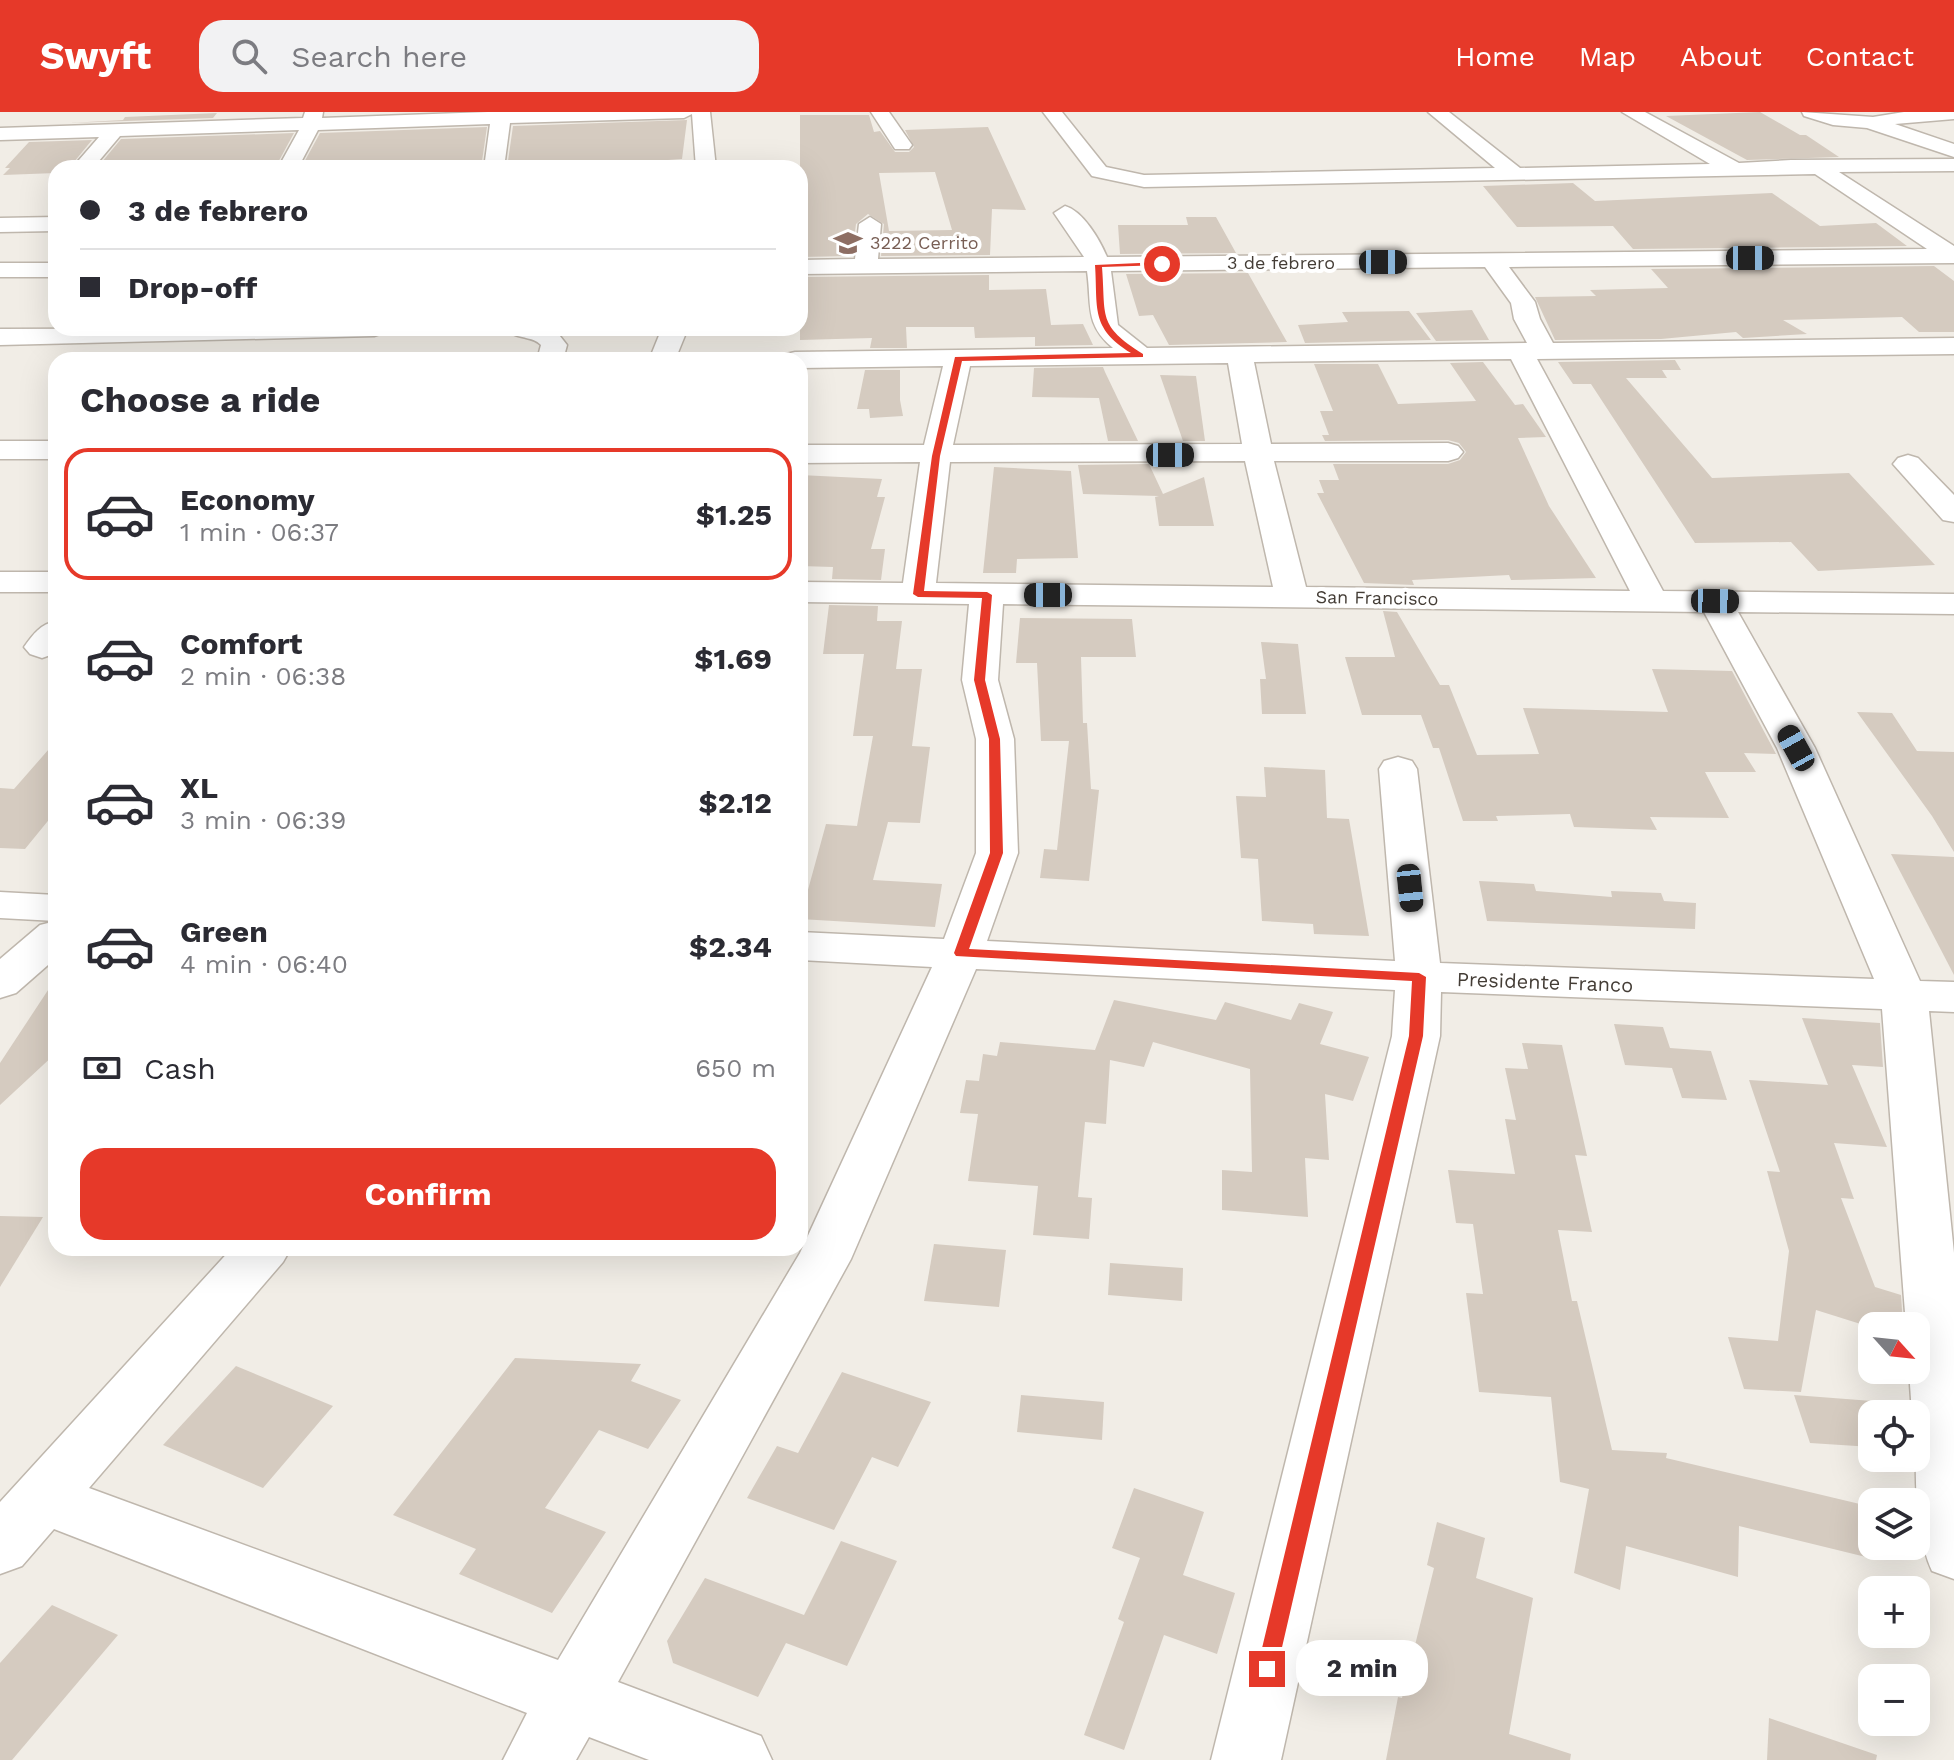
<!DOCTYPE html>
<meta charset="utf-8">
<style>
body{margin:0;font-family:"Work Sans",sans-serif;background:#f2f2f3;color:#2b2b33;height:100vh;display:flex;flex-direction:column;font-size:30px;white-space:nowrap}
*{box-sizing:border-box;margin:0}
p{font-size:26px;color:#7c7c81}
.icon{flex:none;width:44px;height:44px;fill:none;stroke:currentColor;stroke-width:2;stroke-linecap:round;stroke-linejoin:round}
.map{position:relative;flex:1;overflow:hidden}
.sheet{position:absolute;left:48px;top:240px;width:760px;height:904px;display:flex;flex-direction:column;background:#fff;border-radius:24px;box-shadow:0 8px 32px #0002}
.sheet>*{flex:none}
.hud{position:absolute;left:48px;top:48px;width:760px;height:176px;border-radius:24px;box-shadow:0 8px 32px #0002;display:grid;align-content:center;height:176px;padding:0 32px;background:#fff}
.needle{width:52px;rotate:117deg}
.controls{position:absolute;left:1858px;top:1200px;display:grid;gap:16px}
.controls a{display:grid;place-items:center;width:72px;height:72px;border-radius:16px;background:#fff;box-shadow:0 8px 32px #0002;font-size:40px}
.end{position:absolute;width:36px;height:36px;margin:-18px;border:10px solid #e63929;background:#fff;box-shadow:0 0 0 4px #fff}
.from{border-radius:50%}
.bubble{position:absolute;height:56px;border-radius:24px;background:#fff;box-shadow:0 8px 32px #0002;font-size:26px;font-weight:700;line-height:56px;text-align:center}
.car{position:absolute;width:24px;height:48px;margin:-24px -12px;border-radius:10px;box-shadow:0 0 6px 2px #0007;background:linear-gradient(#222 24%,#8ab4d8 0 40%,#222 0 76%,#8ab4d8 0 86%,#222 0)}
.hud b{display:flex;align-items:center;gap:28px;height:76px;font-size:30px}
.hud b+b{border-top:2px solid #e1e1e2}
.hud i{width:20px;height:20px;background:#2b2b33}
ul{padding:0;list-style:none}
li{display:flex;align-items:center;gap:24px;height:132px;margin:0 16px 12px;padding:0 16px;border:4px solid transparent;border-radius:24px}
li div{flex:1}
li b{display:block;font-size:30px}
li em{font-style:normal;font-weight:700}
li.on{border-color:#e63929}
li>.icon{width:72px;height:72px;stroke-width:1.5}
h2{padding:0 32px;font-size:36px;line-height:96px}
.pay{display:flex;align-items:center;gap:20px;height:88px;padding:0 32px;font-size:30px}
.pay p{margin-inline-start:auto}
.button{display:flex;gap:16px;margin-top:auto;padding:16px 32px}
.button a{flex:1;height:92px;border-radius:24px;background:#e63929;color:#fff;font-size:32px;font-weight:700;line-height:92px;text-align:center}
header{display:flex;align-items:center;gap:48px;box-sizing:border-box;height:112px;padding:0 40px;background:#e63929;color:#fff}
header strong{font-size:38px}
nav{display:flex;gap:44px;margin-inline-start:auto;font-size:28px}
.search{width:560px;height:72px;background:#f2f2f3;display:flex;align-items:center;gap:20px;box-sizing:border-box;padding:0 28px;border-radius:24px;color:#7c7c81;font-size:30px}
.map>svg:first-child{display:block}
.building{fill:#d5cbc0;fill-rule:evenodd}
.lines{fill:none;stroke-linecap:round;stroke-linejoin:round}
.minor-casing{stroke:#bfb7ad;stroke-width:3}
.minor{fill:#fff;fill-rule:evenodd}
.route{fill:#e63929}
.labels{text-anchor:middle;stroke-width:8;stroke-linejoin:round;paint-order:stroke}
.far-education-label{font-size:18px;fill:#785e54;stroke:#fff;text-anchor:start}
.far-street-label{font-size:18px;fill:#443d36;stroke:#fff}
.street-label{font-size:20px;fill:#443d36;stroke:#fff}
</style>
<header>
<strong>Swyft</strong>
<div class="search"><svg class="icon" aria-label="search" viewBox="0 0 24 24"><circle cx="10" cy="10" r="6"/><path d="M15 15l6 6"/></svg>Search here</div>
<nav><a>Home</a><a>Map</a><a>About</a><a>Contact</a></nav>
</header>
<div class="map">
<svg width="1954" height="1648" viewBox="0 0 1954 1648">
<rect width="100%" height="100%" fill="#f1ede6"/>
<g class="building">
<path d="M1760 0 1800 23H1806L1839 45 1747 48 1666 4Z"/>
<path d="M217 1 213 6 69 11 123 8 125 5Z"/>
<path d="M800 3H869L874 20 880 19 895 40H909L914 35 905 18 988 15 1026 98 992 97 990 143 881 144 884 112 868 102 856 112 852 144 800 145ZM935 60 952 118 889 119 879 61Z"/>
<path d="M687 8 682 47 668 48 665 56H507L513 14Z"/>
<path d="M487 15 481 56H301L320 21Z"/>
<path d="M294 21 275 56H97L121 27Z"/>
<path d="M92 28 69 56H56V61L3 63 10 56H5L29 30Z"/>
<path d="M1573 71 1595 89 1772 81 1820 114 1876 111 1907 134 1633 137 1613 114 1517 115 1483 74Z"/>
<path d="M1186 105H1216L1236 141 1120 142 1118 113H1188Z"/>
<path d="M1934 154 1954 169V220H1919L1902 205 1783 208 1807 222 1743 226 1736 220 1661 227 1555 228 1535 185 1596 184 1590 178 1668 176 1651 157Z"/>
<path d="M1248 161 1287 230 1169 233 1153 203 1139 204 1126 162Z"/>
<path d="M989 163V178L1046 177 1051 213 1083 212 1093 233 1035 234V225L975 226 974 215H906L907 236H870L872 226 800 228V165Z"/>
<path d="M1472 198 1489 228 1436 229 1416 201Z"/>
<path d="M1409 199 1431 228 1305 231 1298 213 1348 210 1342 200Z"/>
<path d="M1675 248 1681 258H1662L1667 266H1626L1712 366 1849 361 1935 453 1818 459 1791 430 1695 431 1591 272H1573L1558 250Z"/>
<path d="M1483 250 1515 293 1523 292 1546 325 1518 326 1549 394 1596 466 1511 468 1509 463 1412 468 1414 473 1364 471 1317 381H1324L1319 368H1339L1333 352H1448L1460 348 1466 340 1459 331 1448 328 1325 329 1322 323H1329L1320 299H1333L1314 252H1378L1398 292 1476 289 1450 251Z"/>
<path d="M1103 255 1105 260 1138 329H1108L1099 286 1032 285 1034 256Z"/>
<path d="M865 258H900V288L903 304 870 306 869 297H857Z"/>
<path d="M1160 263 1196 264 1205 329H1183Z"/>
<path d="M1149 352 1163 382 1204 365 1214 414H1159L1155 385 1159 384 1083 382 1078 353Z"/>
<path d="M994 355 1071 359 1078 446 1017 447 1016 461H983Z"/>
<path d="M800 363 882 367 877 385H885L871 437H885L881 468 832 467 833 455 800 454Z"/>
<path d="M829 493 878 494 877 509H902L896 557H922L912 634 930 635 920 711 888 710 873 768 942 772 935 815 800 807 826 712 857 714 873 624H853L864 542H823Z"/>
<path d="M1383 499 1397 500 1440 573H1449L1477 643 1539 642 1523 596 1668 600 1652 557 1732 559 1776 642 1744 641 1756 660H1705L1729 706 1650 705 1657 718 1574 715 1570 702 1496 704 1498 709H1463L1439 636H1433L1421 603H1362L1345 545H1395Z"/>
<path d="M1020 506 1132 507 1136 545H1081L1083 611H1087L1091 677 1099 678 1089 769 1040 766 1044 737 1057 738 1069 629H1041L1037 551H1016Z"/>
<path d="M1261 530 1298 532 1306 602H1262L1260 567H1266Z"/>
<path d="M1857 600 1892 601 1917 639 1954 640V740L1932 704Z"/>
<path d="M56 629V699L25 737 0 736V676L14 677Z"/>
<path d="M1264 655 1325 658 1327 706 1349 707 1369 824 1314 822 1313 812 1262 809 1258 747 1241 746 1236 684 1266 685Z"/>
<path d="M1891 742 1954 745V863Z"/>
<path d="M1479 769 1534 772 1536 779 1612 785 1611 779 1661 781 1664 789 1696 791 1695 817 1487 809Z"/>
<path d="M56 866V941L0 993V951Z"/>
<path d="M1114 888 1216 908 1225 890 1291 908 1299 891 1333 900 1320 932 1369 945 1353 989 1325 982 1329 1048 1305 1046 1308 1105 1222 1098V1058L1252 1060 1250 957 1153 930 1144 955 1110 948 1106 1012 1085 1010 1078 1085 1092 1086 1089 1127 1033 1123 1038 1074 968 1069 978 1002 960 1001 966 968 979 969 983 942 997 944 1000 930 1095 938Z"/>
<path d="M1802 906 1880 911 1883 955 1852 953 1887 1035 1834 1031 1854 1087 1841 1086 1875 1175 1901 1183 1903 1214H1867L1816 1198 1801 1280 1744 1277 1728 1225 1778 1229 1789 1139 1767 1059 1780 1060 1749 968 1828 973Z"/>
<path d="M1614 912 1663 915 1670 936 1711 939 1727 988 1682 986 1672 956 1625 953Z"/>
<path d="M1522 931 1562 933 1579 1008 1587 1044 1575 1043 1592 1120 1558 1118 1572 1189H1577L1612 1338 1667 1341 1666 1346 1864 1393 1870 1446 1739 1414 1738 1465 1626 1434 1620 1478 1574 1461 1589 1377 1560 1370 1551 1285 1479 1280 1466 1181 1483 1182 1473 1112 1456 1111 1448 1058 1515 1062 1505 1007 1516 1008 1505 956 1528 957Z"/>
<path d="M0 1104 43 1105 0 1175Z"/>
<path d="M934 1132 1006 1138 999 1195 924 1189Z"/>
<path d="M1110 1151 1183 1156 1182 1189 1108 1183Z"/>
<path d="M515 1246 641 1252 631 1269 681 1288 648 1337 599 1318 545 1396 606 1420 552 1501 459 1462 476 1437 393 1403Z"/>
<path d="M236 1254 333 1294 263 1376 163 1333Z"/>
<path d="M842 1260 931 1290 898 1355 872 1345 834 1418 747 1386 777 1334 798 1341Z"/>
<path d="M1021 1283 1104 1290 1102 1328 1017 1320Z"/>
<path d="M1794 1283 1872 1289V1335L1810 1331Z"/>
<path d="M1134 1376 1204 1400 1183 1463 1235 1481 1217 1542 1164 1523 1124 1638 1084 1623 1124 1510 1118 1507 1140 1446 1112 1436Z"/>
<path d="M1437 1410 1485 1426 1476 1466 1533 1486 1509 1622 1571 1642 1570 1648H1386L1398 1585 1402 1586 1434 1456 1427 1453Z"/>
<path d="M841 1429 897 1449 847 1554 786 1531 758 1585 673 1551 667 1529 705 1466 804 1503Z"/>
<path d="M52 1493 118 1523 12 1648H0V1551Z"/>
<path d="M1769 1606 1877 1643 1876 1648H1767Z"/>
</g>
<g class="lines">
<defs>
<g id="minor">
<path d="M305 0H323L322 6 488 0H710L716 56H696L692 2 684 6 510 11 504 56H484L490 12 318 18 298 56H278L299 18 120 24 93 56H72L99 25 0 28V16L303 6Z"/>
<path d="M871 0H889L912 33 909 37H895Z"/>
<path d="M1043 0H1062L1106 55 1144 63 1495 56 1428 0H1449L1520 56 1710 52 1622 0H1645L1739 51 1791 48 1954 47V59L1839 60 1954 134V151L1509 155 1535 190 1540 207 1553 231 1954 226V242L1537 247 1663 479 1954 482V502L1738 500 1815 636 1920 869 1954 870V900L1929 899 1954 1141V1467L1932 1459C1912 1416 1916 1350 1916 1302H1912L1909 1258H1916V1214H1906L1882 897 1441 880 1440 924 1281 1648H1211L1392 924 1395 878 976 857 851 1147 618 1570 761 1624 772 1648H649L589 1625 576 1648H503L527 1601 54 1417 22 1454 0 1462V1390L232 1136H291L283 1150 89 1376 558 1548 800 1141 932 855 800 848V820L944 827 976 741V627L962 568 969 492 800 490V470L903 471 920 350 800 351V333H924L943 254 800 256V248H782L786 242 795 240 1113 236C1084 212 1092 193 1087 159L800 162V148L855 147 859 112 870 105 881 112 878 147 1084 145 1054 101 1065 94C1083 99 1100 128 1107 145L1927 137 1815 62 1144 75 1092 64ZM1485 155 1511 191 1514 207 1527 231 1147 236 1118 213 1111 159ZM1511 247 1630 479 1306 475 1274 349H1448L1458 346 1463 340 1458 334 1448 331 1271 332 1254 250ZM1228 251 1242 332 953 333 970 254ZM1245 349 1273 475 936 471 950 350ZM1003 492 1704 500 1777 636 1874 867 1440 851 1417 657 1412 649 1398 645 1384 649 1379 657 1395 849 987 829 1018 741 1014 627 998 568Z"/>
<path d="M1802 0 1873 5 1904 0H1954V7L1895 12 1954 32V45L1867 16 1833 13 1804 4Z"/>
<path d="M56 105V119L0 120V106Z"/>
<rect x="0" y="151" width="56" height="14"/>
<path d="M387 216 383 221 374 224 0 233V217Z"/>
<path d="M506 216 556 219 567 233 563 248H537L541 233C532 223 514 228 506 216Z"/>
<path d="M662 216H688L675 248H649Z"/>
<rect x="0" y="329" width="56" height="18"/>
<path d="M1908 343 1918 346 1954 383V410L1943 408 1893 352 1898 346Z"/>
<rect x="0" y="460" width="56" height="20"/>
<path d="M56 509V541L42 546 30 542 24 535C33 522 41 512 56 509Z"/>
<path d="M0 780 56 783V846L16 881 0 886V847L40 813 56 809 0 806Z"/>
</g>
</defs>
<use href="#minor" class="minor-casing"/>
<use href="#minor" class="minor"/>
</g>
<path class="route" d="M1162 150 1164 153 1102 155C1106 205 1097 213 1143 242V245L962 249 940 344 924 479 987 480 992 483 985 568 1000 627 1003 741 969 837 1419 861 1426 865 1423 924 1277 1557 1274 1564 1267 1567 1260 1564 1257 1557 1409 924 1412 869 956 844 954 841 990 741 989 627 974 568 982 486 918 485 913 482 932 344 955 245 1131 241C1090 216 1098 196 1095 153Z"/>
<defs>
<symbol id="school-bare" viewBox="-9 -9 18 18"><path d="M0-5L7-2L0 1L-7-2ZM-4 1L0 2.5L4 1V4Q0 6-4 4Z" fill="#8d6e63" stroke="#fff" stroke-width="2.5" paint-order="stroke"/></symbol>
</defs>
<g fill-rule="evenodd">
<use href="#school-bare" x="828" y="111" width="40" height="40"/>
</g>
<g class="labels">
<g class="far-education-label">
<text x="870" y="137">3222 Cerrito</text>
</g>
<g class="far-street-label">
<text x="1281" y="157">3 de febrero</text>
<text transform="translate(1377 486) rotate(1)" y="6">San Francisco</text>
</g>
<g class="street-label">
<text transform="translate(1545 870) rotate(2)" y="7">Presidente Franco</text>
</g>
</g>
</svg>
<div class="controls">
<a><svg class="needle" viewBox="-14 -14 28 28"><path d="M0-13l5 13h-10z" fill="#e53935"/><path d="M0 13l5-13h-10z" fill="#7c7c81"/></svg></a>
<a><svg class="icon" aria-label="locate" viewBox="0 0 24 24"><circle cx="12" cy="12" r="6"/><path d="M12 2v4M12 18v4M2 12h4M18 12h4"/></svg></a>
<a><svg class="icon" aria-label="layers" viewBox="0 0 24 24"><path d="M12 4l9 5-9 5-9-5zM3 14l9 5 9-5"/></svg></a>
<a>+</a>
<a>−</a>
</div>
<i class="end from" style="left:1162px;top:152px"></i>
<i class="end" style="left:1267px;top:1557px"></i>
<div class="bubble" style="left:1296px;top:1528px;width:132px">2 min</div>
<i class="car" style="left:1750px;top:146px;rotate:90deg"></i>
<i class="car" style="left:1383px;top:150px;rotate:90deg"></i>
<i class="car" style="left:1170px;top:343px;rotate:90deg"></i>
<i class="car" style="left:1048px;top:483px;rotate:270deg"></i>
<i class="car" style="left:1715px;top:489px;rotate:91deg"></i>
<i class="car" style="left:1796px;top:636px;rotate:331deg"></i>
<i class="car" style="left:1410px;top:776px;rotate:174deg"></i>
<div class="hud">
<b><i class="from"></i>3 de febrero</b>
<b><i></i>Drop-off</b>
</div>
<section class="sheet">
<h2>Choose a ride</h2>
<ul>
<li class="on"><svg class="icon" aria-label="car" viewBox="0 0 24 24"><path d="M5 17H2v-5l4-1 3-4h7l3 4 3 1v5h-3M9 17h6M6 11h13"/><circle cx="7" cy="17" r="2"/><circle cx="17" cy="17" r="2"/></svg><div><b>Economy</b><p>1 min · 06:37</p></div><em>$1.25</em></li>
<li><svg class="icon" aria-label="car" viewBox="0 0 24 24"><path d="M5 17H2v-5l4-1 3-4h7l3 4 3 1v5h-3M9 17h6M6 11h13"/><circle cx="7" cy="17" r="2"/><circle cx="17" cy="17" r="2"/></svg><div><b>Comfort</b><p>2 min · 06:38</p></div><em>$1.69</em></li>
<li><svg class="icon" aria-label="car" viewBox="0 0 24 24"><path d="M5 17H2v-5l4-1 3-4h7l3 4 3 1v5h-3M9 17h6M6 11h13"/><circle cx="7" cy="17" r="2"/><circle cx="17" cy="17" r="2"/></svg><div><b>XL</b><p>3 min · 06:39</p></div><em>$2.12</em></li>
<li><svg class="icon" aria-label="car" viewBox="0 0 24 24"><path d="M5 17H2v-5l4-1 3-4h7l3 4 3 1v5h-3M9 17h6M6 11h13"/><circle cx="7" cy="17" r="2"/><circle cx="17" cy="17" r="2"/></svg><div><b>Green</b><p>4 min · 06:40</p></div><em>$2.34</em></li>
</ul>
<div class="pay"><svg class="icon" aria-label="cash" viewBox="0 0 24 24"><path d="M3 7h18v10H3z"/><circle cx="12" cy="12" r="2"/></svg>Cash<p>650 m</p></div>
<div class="button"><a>Confirm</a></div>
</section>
</div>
